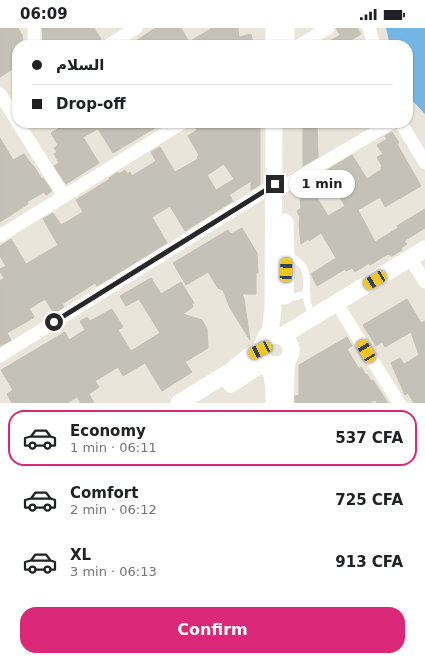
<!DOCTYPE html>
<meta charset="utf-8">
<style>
body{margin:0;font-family:"DejaVu Sans","Noto Naskh Arabic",sans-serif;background:#f6f6f6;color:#202124;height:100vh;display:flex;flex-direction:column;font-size:15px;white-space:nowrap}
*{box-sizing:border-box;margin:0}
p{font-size:13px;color:#757577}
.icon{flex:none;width:22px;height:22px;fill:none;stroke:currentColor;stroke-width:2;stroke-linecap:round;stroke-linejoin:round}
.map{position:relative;height:375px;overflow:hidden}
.panel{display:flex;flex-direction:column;background:#fff;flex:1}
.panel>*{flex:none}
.top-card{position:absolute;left:12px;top:12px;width:401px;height:88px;border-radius:16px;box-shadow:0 1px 3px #0004;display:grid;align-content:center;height:88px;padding:0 20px;background:#fff}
.end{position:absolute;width:18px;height:18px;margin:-9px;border:5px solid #272727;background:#fff;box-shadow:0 0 0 2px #fff}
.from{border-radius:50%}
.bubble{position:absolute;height:28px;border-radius:14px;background:#fff;box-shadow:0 1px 3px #0004;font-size:13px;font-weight:800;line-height:28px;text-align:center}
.car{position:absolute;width:12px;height:24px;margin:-12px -6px;border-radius:5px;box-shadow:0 0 3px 1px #0007;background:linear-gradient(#f5c518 24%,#345 0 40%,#f5c518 0 76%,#345 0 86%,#f5c518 0)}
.top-card b{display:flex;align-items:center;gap:14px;height:38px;font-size:15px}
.top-card b+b{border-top:1px solid #e0e0e0}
.top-card i{width:10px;height:10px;background:#202124}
ul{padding:7px 0 0;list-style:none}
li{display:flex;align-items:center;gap:12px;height:56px;margin:0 8px 6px;padding:0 12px;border:2px solid transparent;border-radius:16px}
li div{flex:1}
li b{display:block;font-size:15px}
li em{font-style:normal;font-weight:800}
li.selected{border-color:#db2777}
li>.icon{width:36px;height:36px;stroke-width:1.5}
.action{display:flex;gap:8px;margin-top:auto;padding:8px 20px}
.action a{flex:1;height:46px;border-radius:16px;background:#db2777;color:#fff;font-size:16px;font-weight:800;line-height:46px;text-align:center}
.status{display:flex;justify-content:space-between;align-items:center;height:28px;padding:0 20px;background:#fff;direction:ltr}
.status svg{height:11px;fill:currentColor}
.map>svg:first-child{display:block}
.water{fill:#73b6e5}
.building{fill:#c4c1b9;stroke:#c4c0b4;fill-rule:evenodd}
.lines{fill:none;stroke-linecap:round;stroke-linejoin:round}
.service{stroke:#fff;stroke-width:7}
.minor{stroke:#fff;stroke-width:13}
.tertiary{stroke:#fff;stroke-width:17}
.route{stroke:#272727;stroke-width:5}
</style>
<div class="status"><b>06:09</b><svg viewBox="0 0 49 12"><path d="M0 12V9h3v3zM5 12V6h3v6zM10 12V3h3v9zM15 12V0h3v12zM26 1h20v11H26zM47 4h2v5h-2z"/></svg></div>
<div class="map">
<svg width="425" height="375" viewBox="0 0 425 375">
<rect width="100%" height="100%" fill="#e9e5da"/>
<path class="water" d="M386 0H425V86L408 68V17H390Z"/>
<g class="building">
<path d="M0 0H18L22 7 23 17H17V38L0 49Z"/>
<path d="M42 0H94L101 11 92 17H43Z"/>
<path d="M155 0H181L189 14 212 0H238L239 9 251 6 253 17H130Z"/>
<path d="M336 0H357L361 6 343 17H323L340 7Z"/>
<path d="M67 95H133L137 101 147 95H156L158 98 113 125 98 101 83 109 99 135 66 156 54 138 59 135 54 126 57 124 54 120 58 117 51 105Z"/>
<path d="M193 95H260V157L251 162V153L229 167 233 173 185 203 170 178 152 189 167 215 97 258 95 255 62 276 64 279 54 285 45 271 29 281 34 288 33 290 7 305 11 312 0 318V253L4 250 0 244V241L6 238 0 228V218L11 211 26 236 58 217 43 191 53 185 61 197 68 193 83 184 76 172 110 151 109 150 118 144 119 146 125 142 127 146 130 144 132 148 156 133 151 124 160 119 175 144 198 131 197 129 199 127 188 108 197 102ZM224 136 234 151 216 162 207 147Z"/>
<path d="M303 95H317L318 129 303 138Z"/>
<path d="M392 104 399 115 397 116 421 158 385 179 380 169 358 182 375 214 398 200 397 198 425 181V200L404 213 407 216 401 220 402 222 392 228 388 226 370 237 369 235 355 244 352 240 346 243 345 241 317 258 311 246 336 230 321 205 309 213 308 211 301 216 299 197 300 189 297 183 301 180 299 159 352 127 367 151 382 141 381 139 382 138 377 129 383 126 377 117 387 111 385 108ZM332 156 345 178 328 188 315 166Z"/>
<path d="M0 110 13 132 24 126 32 137H33L42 151 43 150 52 163 46 167 44 164 27 174 28 176 0 194Z"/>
<path d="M242 200 257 225 258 245H256V266H242L244 271 250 312 230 280 223 262 218 260 208 244 186 257 173 235 228 202 231 206Z"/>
<path d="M151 250 161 266 181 254 194 275 192 276 193 279 183 286 202 292 207 301 208 320 185 334 192 344 162 363 145 335 123 348 118 339 95 353 99 359 89 366 94 375H81L77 369 67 375H12L7 366 13 362 1 342 65 304 69 312 85 302 80 293 87 289 90 293 112 281 123 299 118 302 131 323 160 305 139 271 126 278 120 268Z"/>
<path d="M407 271 421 295 425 293V375H414L408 365 405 367 391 335 400 330 404 336 419 327 411 304 385 319 382 314 376 318 363 297Z"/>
<path d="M347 309 352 318 347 321 359 341 361 339 366 347 367 346 371 353 373 352 388 375H377L375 372 369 375H295V368L299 367V337Z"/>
</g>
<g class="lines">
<g class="service">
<path d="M287 227C312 238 305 249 307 272 308 278 311 284 313 290"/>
<path d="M285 271 307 266"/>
</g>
<g class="minor">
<path d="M34 0V17"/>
<path d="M369 0 374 17"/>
<path d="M109 17 136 0"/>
<path d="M300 17 328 0"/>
<path d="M0 66 17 93"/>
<path d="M18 95 64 168"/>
<path d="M401 95 425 135"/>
<path d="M283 159 391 95"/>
<path d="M0 208 182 95"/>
<path d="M415 238 425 254"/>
<path d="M342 284 399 375"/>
<path d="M0 328 271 159 275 156"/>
</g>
<g class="tertiary">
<path d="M274 0V17"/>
<path d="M286 0V17"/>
<path d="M285 268 286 227 285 194"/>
<path d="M275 307C300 309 295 345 266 335 260 325 260 319 266 309Z"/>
<path d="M282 308 425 221"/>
<path d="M266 309 270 303 273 281 274 95"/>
<path d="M270 336 274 361V375"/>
<path d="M231 356C243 349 253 340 266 335"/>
<path d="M179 375 231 343 248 329 260 322"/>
<path d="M285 375C286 361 285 347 287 333"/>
</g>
</g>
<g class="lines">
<path class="route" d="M54 294 271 159 275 156"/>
</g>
</svg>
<i class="end from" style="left:54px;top:294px"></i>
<i class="end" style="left:275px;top:156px"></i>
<div class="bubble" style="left:289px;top:142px;width:66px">1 min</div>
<i class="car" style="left:286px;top:242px;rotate:2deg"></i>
<i class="car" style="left:375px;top:252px;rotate:239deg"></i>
<i class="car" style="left:260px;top:322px;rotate:243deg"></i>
<i class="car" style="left:366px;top:323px;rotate:329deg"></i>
<div class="top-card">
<b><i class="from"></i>السلام</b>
<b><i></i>Drop-off</b>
</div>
</div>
<section class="panel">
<ul>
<li class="selected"><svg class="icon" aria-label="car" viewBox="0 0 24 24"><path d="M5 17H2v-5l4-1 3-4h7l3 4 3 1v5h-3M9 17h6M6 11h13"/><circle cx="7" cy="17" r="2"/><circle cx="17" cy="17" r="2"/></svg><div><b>Economy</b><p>1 min · 06:11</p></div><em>537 CFA</em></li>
<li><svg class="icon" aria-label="car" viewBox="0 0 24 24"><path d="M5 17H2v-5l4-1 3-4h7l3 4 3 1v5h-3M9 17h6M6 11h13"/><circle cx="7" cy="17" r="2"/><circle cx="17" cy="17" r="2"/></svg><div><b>Comfort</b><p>2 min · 06:12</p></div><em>725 CFA</em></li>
<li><svg class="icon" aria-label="car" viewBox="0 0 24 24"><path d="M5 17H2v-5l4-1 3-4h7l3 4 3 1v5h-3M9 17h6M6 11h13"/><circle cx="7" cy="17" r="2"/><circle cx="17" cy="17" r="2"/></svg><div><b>XL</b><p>3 min · 06:13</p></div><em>913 CFA</em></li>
</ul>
<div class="action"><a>Confirm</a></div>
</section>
